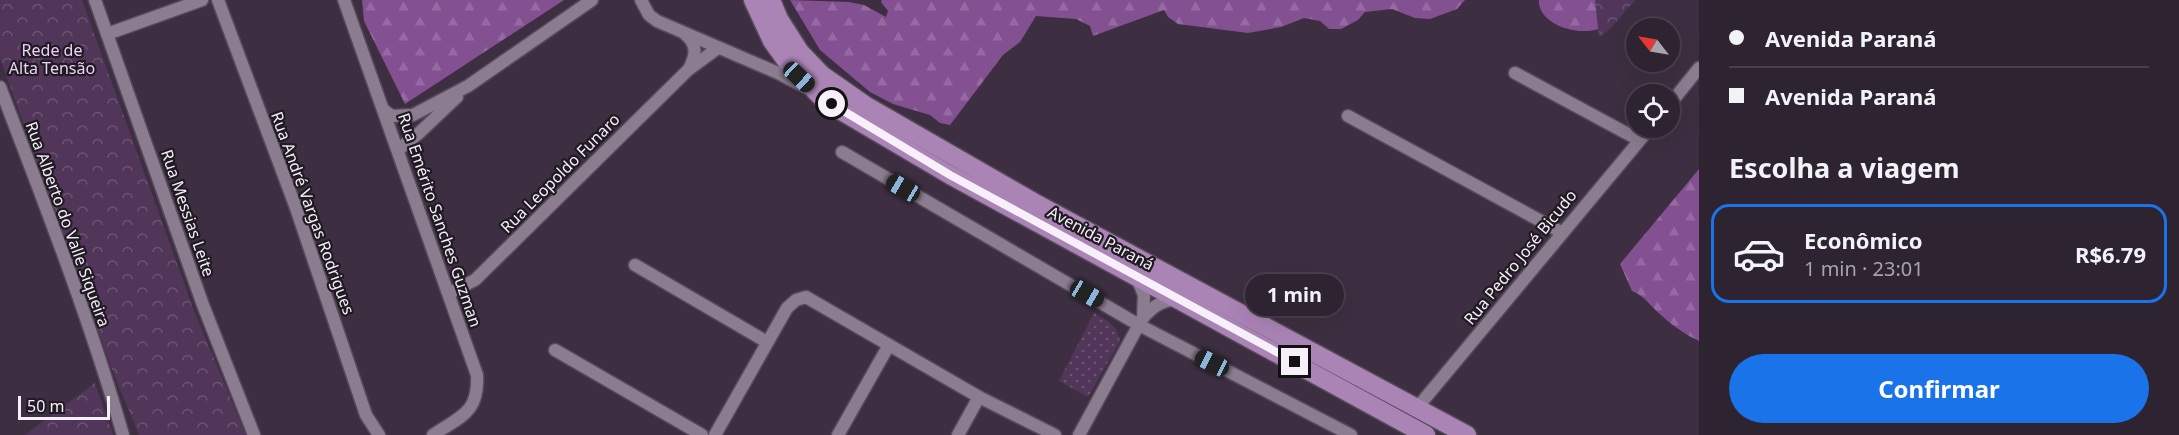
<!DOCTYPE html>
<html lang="pt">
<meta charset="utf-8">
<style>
body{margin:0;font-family:"Noto Sans",sans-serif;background:#3a2f3d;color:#f1f3f6;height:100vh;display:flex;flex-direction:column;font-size:22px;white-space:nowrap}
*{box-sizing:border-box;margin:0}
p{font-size:20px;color:#a7a4ab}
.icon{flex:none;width:33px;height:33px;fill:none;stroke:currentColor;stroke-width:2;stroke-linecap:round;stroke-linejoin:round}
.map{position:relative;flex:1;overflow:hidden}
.drawer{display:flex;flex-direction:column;background:#2e2331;width:480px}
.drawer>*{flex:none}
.hud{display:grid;align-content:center;height:132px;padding:0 30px;background:#2e2331}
.needle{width:39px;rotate:301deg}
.buttons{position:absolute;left:1626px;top:18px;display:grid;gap:12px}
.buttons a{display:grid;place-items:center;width:54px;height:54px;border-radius:50%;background:#2e2331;box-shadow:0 6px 24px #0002,0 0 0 2px #49404d;font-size:30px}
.scale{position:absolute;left:18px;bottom:15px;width:92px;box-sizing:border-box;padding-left:6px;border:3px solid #f7effa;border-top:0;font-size:16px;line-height:21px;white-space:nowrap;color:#f7effa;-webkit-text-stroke:4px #201a22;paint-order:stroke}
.end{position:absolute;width:27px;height:27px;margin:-14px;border:8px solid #f7effa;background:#111;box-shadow:0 0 0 3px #111}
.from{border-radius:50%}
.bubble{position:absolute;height:42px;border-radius:21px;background:#2e2331;box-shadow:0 6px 24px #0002,0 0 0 2px #49404d;font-size:20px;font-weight:700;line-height:42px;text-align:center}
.car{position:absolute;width:18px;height:36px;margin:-18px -9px;border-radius:8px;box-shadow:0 0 4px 2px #0007;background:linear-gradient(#222 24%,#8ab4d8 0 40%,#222 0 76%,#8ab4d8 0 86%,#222 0)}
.hud b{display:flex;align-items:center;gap:21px;height:57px;font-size:22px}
.hud b+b{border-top:2px solid #49404d}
.hud i{width:15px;height:15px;background:#f1f3f6}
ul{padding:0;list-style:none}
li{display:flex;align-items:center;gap:18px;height:99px;margin:0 12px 9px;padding:0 18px;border:3px solid transparent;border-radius:18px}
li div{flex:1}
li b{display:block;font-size:22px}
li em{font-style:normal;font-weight:700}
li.selected{border-color:#1a73e8}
li>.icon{width:54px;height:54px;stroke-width:1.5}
h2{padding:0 30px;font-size:27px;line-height:72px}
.primary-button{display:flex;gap:12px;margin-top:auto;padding:12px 30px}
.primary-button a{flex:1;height:69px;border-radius:36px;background:#1a73e8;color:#fff;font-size:24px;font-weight:700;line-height:69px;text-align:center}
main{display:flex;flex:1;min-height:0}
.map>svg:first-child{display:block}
.grass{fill:url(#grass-dots)}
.forest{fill:url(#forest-firs)}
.park{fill:url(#park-crowns)}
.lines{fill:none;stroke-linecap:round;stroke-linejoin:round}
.street-casing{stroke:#564b5a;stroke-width:15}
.primary-casing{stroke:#564b5a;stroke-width:21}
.street{stroke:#8b7c90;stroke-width:12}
.primary{stroke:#ab84b6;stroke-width:18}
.route{stroke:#f7effa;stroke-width:8}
.labels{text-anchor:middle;stroke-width:4.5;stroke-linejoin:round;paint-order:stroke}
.park-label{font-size:16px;fill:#edd1f6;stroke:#201a22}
.street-label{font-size:16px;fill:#f7effa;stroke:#201a22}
</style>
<main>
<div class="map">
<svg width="1699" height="435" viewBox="0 0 1699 435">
<defs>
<pattern id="grass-dots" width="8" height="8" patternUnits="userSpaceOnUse" patternTransform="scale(1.5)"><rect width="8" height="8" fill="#52365a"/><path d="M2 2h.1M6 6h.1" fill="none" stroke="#6c5373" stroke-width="1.8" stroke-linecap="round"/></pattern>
<pattern id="forest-firs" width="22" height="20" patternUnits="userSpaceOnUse" patternTransform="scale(1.5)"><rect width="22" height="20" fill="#835091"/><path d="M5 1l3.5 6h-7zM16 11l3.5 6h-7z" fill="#956aa1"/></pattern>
<pattern id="park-crowns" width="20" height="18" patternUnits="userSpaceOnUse" patternTransform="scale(1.5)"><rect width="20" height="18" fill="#52365a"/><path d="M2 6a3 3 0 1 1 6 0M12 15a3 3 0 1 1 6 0" fill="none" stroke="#6c5373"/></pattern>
</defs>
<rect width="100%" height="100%" fill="#3d2f41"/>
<path class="grass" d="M1094 313C1107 321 1118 325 1120 341L1088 397 1059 381Z"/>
<g class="forest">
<path d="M362 0H564L405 104 364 21Z"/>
<path d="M790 0 849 2 864 5 886 17 888 11 881 2 882 0H1465L1457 9 1430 19 1415 18 1392 9 1365 12 1358 20 1341 29H1329L1320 21 1304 18 1281 27 1248 33 1178 24 1168 17 1164 10 1093 36 1090 26 1076 19 1036 16 1020 42 1003 55 950 125 940 123 930 115 893 104 870 92 820 50Z"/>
<path d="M1539 0H1620C1617 7 1615 16 1610 21 1594 42 1537 28 1539 0Z"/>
<path d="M1699 169V341C1686 335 1673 326 1662 316 1652 308 1644 295 1632 291L1620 264Z"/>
</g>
<g class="park">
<path d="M0 0H82L194 311 246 435H139L113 372 0 58Z"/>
<path d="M1595 0H1635L1610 29 1599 37Z"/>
<path d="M95 383 113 435H25Z"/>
</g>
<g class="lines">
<defs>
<g id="street">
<path d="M95 0 203 305 254 435"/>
<path d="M218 0 296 208 366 415 379 435"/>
<path d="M344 0 477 375C479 413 461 416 433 435"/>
<path d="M641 0 649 15 657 21 778 73 806 88"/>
<path d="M107 34 202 0"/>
<path d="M685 34C698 45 696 55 689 69"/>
<path d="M1515 73 1639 140"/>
<path d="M0 87C44 202 89 317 123 435"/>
<path d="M1670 104 1699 68"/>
<path d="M385 111 392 116 413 115 468 86 592 0"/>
<path d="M1348 116 1561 232"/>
<path d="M398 150 419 133 457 97"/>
<path d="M842 152 1139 325 1351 435"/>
<path d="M635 265 767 342"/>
<path d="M1137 278 1144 295 1143 318"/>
<path d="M449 293 475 280 688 70 718 48"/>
<path d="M555 350 702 435"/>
<path d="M1417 408 1650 128"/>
<path d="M715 435 787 308 796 300 806 297 979 397 1055 435"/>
<path d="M838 435 889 345"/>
<path d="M958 435 979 397"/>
<path d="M1079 435 1142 319C1153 306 1162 300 1179 299"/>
</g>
<g id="primary">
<path d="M753 0 772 41 787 62 821 97 843 112 950 175 1426 435"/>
<path d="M771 0 779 19 800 52 822 75 865 105 1037 204 1467 435"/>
</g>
</defs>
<use href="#street" class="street-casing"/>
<use href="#primary" class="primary-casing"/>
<use href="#street" class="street"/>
<use href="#primary" class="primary"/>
</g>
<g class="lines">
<path class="route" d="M832 104 950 175 1295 362"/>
</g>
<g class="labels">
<g class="park-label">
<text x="52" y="56">Rede de<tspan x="52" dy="18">Alta Tensão</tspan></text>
</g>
<g class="street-label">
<text transform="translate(560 173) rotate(-45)" y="6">Rua Leopoldo Funaro</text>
<text transform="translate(188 213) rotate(71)" y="6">Rua Messias Leite</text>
<text transform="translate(313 213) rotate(70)" y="6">Rua André Vargas Rodrigues</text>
<text transform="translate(440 220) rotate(71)" y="6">Rua Emérito Sanches Guzman</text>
<text transform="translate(68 224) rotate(70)" y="6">Rua Alberto do Valle Siqueira</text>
<text transform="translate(1101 238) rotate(28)" y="6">Avenida Paraná</text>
<text transform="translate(1520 257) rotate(-51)" y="6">Rua Pedro José Bicudo</text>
</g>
</g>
</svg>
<div class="buttons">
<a><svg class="needle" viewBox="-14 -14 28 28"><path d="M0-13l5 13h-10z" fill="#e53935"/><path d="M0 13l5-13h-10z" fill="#a7a4ab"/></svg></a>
<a><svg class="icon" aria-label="locate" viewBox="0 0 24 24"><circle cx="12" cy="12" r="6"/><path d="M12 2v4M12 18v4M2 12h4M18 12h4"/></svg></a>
</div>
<div class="scale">50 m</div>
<i class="end from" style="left:832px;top:104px"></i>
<i class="end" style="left:1295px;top:362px"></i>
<div class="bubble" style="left:1245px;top:274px;width:99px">1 min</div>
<i class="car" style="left:799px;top:77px;rotate:133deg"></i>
<i class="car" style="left:903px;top:188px;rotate:300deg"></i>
<i class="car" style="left:1087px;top:294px;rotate:120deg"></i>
<i class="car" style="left:1212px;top:363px;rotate:297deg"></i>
</div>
<section class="drawer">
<div class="hud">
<b><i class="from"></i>Avenida Paraná</b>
<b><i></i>Avenida Paraná</b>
</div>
<h2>Escolha a viagem</h2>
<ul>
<li class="selected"><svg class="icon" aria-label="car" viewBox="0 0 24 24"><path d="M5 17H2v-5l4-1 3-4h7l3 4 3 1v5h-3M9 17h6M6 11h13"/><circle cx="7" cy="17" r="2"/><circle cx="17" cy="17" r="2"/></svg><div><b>Econômico</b><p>1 min · 23:01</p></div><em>R$6.79</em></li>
</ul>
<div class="primary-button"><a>Confirmar</a></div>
</section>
</main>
